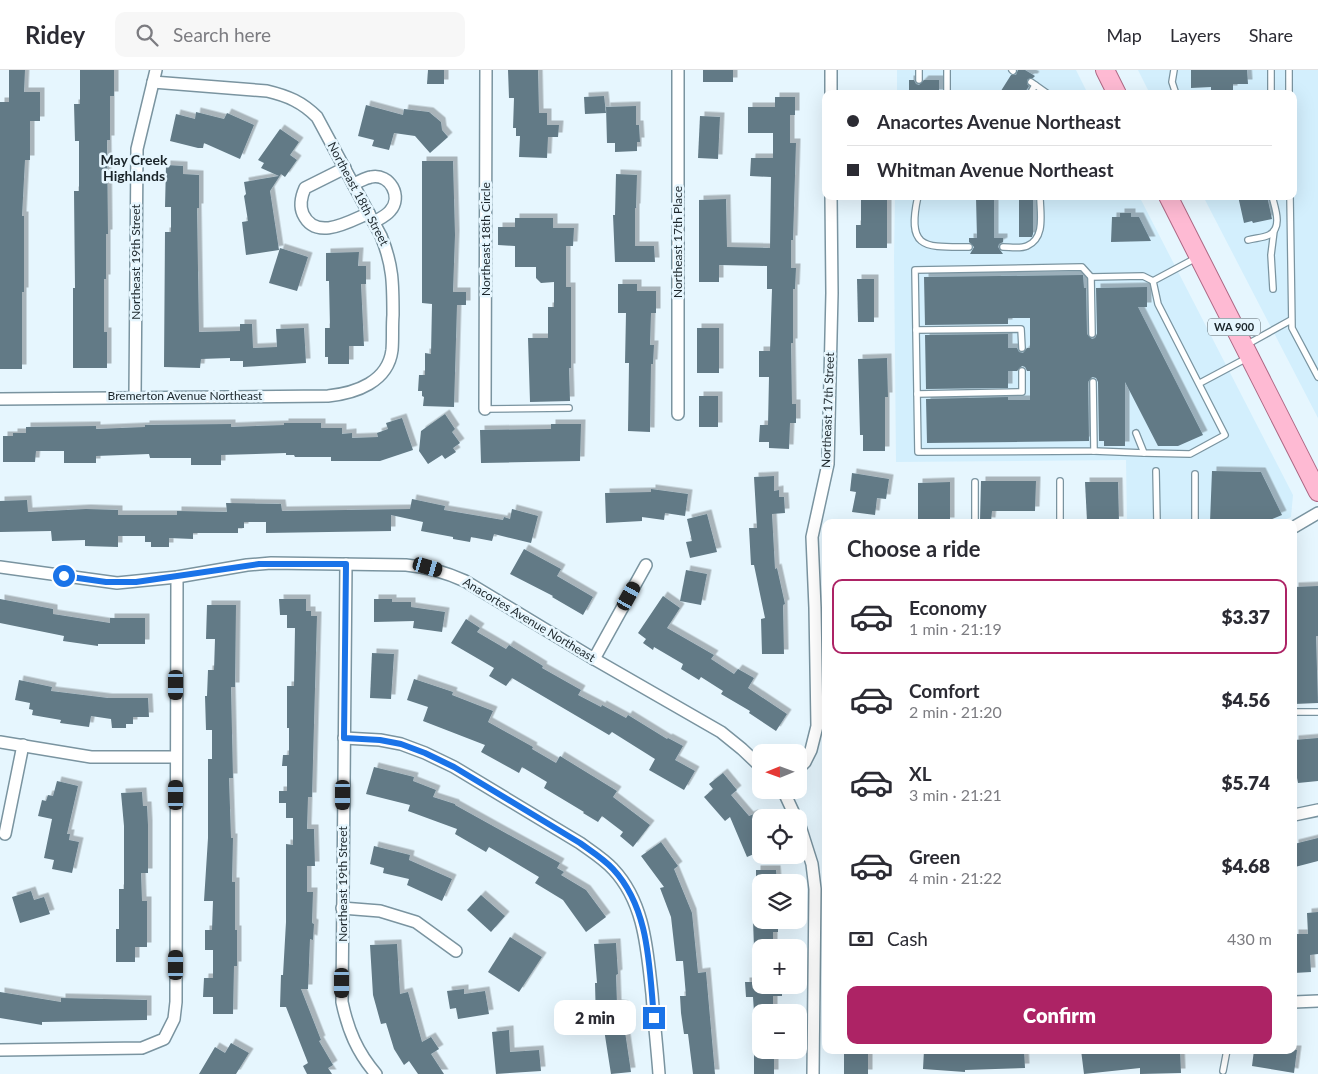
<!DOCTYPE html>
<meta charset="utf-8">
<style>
body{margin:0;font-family:Lato,sans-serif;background:#f7f7f7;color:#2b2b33;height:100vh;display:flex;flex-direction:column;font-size:19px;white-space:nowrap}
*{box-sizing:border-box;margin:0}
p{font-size:16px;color:#7c7c81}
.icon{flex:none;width:28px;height:28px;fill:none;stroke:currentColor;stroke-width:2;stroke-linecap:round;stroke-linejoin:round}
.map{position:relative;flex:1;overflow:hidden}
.panel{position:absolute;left:822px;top:449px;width:475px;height:535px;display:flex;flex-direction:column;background:#fff;border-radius:10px;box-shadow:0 5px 20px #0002}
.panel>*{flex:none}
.top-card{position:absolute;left:822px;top:20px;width:475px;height:110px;border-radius:10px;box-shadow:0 5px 20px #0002;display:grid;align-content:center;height:110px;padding:0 25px;background:#fff}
.needle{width:32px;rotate:269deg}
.tools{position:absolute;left:752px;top:674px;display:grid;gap:10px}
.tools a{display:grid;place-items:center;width:55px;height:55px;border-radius:10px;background:#fff;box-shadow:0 5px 20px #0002;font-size:25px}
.end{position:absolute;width:22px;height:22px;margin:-11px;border:6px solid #1a73e8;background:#fff;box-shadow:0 0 0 2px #fff}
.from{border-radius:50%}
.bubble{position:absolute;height:35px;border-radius:10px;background:#fff;box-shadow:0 5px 20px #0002;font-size:16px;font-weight:800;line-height:35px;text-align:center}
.car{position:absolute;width:15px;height:30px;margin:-15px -8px;border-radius:6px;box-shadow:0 0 4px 1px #0007;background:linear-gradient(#222 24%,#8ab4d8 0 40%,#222 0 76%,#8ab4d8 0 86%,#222 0)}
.top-card b{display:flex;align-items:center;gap:18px;height:48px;font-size:19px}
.top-card b+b{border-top:1px solid #e1e1e2}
.top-card i{width:12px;height:12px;background:#2b2b33}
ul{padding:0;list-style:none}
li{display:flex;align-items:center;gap:15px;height:75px;margin:0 10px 8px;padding:0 15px;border:2px solid transparent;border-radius:10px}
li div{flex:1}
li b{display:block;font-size:19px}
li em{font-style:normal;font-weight:800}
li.active{border-color:#ad2365}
li>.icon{width:45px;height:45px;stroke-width:1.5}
h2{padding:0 25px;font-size:22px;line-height:60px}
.pay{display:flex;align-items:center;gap:12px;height:55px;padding:0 25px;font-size:19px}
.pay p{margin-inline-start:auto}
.action{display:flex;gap:10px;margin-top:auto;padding:10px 25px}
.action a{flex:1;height:58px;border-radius:10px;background:#ad2365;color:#fff;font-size:20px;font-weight:800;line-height:58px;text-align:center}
header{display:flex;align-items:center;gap:30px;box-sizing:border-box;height:70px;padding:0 25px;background:#fff;border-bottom:1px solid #e1e1e2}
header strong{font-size:24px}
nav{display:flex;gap:28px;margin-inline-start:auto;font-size:18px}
.search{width:350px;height:45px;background:#f7f7f7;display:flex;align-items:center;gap:12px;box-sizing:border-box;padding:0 18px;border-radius:10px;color:#7c7c81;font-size:19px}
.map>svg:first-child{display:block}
.built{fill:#d3effd}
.building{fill:#627a86;filter:url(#shadow)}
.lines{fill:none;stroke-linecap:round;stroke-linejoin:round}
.service-casing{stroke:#7a94a0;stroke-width:8}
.minor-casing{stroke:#7a94a0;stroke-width:14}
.primary-casing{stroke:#ae6885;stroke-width:20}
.service{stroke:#fff;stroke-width:5.5}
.minor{stroke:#fff;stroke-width:11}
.primary{stroke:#febad3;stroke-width:18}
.route{stroke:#1a73e8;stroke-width:6}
.labels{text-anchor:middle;stroke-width:5;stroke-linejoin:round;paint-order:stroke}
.shield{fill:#e6f6fe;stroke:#58646a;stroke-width:1}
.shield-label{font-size:11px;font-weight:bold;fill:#1b252a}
.street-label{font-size:12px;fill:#1b252a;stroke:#e6f6fe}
.neighbourhood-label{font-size:14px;font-weight:bold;fill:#1b252a;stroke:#e6f6fe}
</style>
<header>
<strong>Ridey</strong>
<div class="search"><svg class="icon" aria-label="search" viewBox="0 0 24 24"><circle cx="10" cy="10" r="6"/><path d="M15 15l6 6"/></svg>Search here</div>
<nav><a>Map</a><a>Layers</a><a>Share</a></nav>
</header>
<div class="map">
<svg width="1318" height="1004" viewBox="0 0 1318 1004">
<defs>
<filter id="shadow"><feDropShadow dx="4.5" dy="-4.5" stdDeviation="0" flood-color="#0004"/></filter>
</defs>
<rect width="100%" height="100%" fill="#e6f6fe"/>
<g class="built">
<path d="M897 0H1076L1088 24H897Z"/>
<path d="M1138 0H1318V348L1203 126H1294V24H1150Z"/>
<path d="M895 126H1139L1293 425 1291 447 1280 452H1127L1126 390 896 392 894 188Z"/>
</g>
<g class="building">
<path d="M9 0H25L24 22H40V51H30V90H25L22 146H24V222H22V299H0V32H9Z"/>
<path d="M80 0H114V26H110V70H107L108 164H106V209H104V262H107V298H73V218H75L74 121H79V71H75L74 34H80Z"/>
<path d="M428 0H444V14H427Z"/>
<path d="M508 0H538L539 43H547V55H559L558 67H548L547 88 519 87 520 66H516V58H513L514 28H509Z"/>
<rect x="703" y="0" width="30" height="12"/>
<path d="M1018 0H1025L1035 6 1033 8H1030L1027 10V14L1029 16 1024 24H999L1011 5H1016Z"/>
<path d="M1191 0H1247L1248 14H1233V20H1211V17L1191 18Z"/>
<path d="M909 10H914L916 14 919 15 924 10H939V24H909Z"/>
<path d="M604 26 606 43 585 44 584 27Z"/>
<path d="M775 27H795V45H790V73H796L793 170H791V198H796L795 219H793V273H791L792 334H796V353H790L789 379 769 378V372H759L760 355H768L769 307H759V281H770L772 219H767V196L719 195V212H699V130L726 129 727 177 770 178 771 107 750 106 751 88H773V63H748V37H775Z"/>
<path d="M366 35 403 45 404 39 429 42 441 52 442 60 448 67 430 83 415 66 394 63 389 80 372 76 374 70 358 66Z"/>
<path d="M636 36V55H639L640 72H637V81L615 82V73H607L606 37Z"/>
<path d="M196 42 224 49 227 43 254 55 240 89 204 73 203 78H198L170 71 176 44 195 49Z"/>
<path d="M700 46 720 47 718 89 698 88Z"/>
<path d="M280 59 299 72 290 85 297 90 285 107 281 104 270 121 279 180 246 185 242 152 248 151 244 126 246 124 244 112 279 106 261 98 264 93 258 90Z"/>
<path d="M422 91H453L455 165 453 222H466V235H457L454 337 423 336 424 327 422 326V321H418L419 305H425V283L431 284 432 234 422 233Z"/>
<path d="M166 95 183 96V104L199 105V138H197L199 262 240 261V254H252L253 278 277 277 276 259 304 258 306 293 243 297V291H230V288L201 289 200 298 164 297 165 162H171V137H165Z"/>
<path d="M616 104 637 105 636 138H635V176H654L655 192H615L613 145H615Z"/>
<path d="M861 126H887V178H856V155H861Z"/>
<path d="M1238 126H1267L1272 149 1253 153 1252 151 1244 153Z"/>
<path d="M976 128H994V168H1003V172L999 174 998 177 1003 184H970L974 177 969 172V168H977Z"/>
<path d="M1019 130H1033V164L1032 167H1019Z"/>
<path d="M1120 143H1131V147H1139L1151 171 1111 172 1112 147H1120Z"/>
<path d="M515 148H553V158H574L573 176H566V217H571V298H569L570 331 530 332 528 268H548V237H554V212L541 213 536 208V197H515V176L498 175V157H515Z"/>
<path d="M280 178 308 187 297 221 269 213Z"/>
<path d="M359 182 358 196H366V214H361L364 276H349V294H328V287H325V258H330L329 211H326V183Z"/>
<path d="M1083 205 1084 218H1086L1087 264 1092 269 1095 268 1097 264 1096 218 1147 217V237H1138L1203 365 1178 376H1158L1125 312V376H1104V371H1099L1098 312 1096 308 1092 307 1088 312 1089 371 927 373 926 329 1008 327V330H1030V301H1027L1025 297 1022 296 1017 301H1008V318L926 319 925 265 1008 264V278H1017L1019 282 1023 283 1027 278H1030V248H1008V254L925 255 924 207Z"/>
<path d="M857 209H874V252H858Z"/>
<path d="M618 214H637V221H656V243H651L650 275H654L653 294H651L650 362 628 361 629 293H625L626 243H618Z"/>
<rect x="697" y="258" width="22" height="45"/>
<path d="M887 288 888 327H885V381H863V365H860L858 289Z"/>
<rect x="699" y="326" width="19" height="31"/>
<path d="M445 344 455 359 452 362 460 373 453 378 456 382 445 389 442 385 428 394 419 381 421 361Z"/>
<path d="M402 348 413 380 380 391H331V387H295L294 385H286V383L221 385V395H191V388H150L149 384 96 386V393H64V381H36L35 392H3V366H13V363H26V357L96 356V359L145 357V355L231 354V357L284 355V353H321V358H342V364L352 363V368L378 367 377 363 388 359 386 353Z"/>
<path d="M551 354H581L580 391 481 393 480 360 551 359Z"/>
<path d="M1212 401 1261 402 1282 445 1265 452H1263L1261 449 1253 452H1210Z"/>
<path d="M852 403 889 409 886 429 877 428 875 445 852 442 856 422 850 421Z"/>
<path d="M774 406V421L779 420V427H784L785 443 772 444 775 499 777 498 785 534 783 535 784 584H762L761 549 765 548 754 495H751L749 458H757L754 407Z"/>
<path d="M981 411H1036L1035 441H992L991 452 980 451Z"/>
<path d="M950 412V452H918V413Z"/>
<path d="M1085 412H1118L1119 451H1087Z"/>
<path d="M651 419 688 424 685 446 665 443 664 450 642 447V451L606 453 605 423 651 422Z"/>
<path d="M412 429 445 436 444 440 503 450 504 447 510 449 512 439 538 446 531 473 494 464 492 471 471 467 470 472 453 469V467L421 461 423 452 391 445V461L266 463V452H244V458H238V463H193V469L169 468V477H151V472H145V466H118V477L85 476V470L52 471 51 461 0 462V431L27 430 28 442 86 439 118 440V445H177V441L227 442 226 433 281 434 282 441 410 439Z"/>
<path d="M707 444 717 482 690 488 686 472 692 471 687 449Z"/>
<path d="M524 479 561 499 557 506 593 527 583 545 552 527 553 526 510 504Z"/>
<path d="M686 500 707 504 701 535 680 531Z"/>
<path d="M1318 516V566H1316L1318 633 1294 634V517Z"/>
<path d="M663 526 680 538 667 558 714 585 711 589 734 604 738 599 754 608 748 618 787 644 776 661 749 643 750 641 721 624 723 621 701 607 699 610 681 599 683 594 654 577 653 580 643 573 646 569 638 563Z"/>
<path d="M0 529 53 539V544L110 553V548H145V574H98V576L63 571 64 566 0 553Z"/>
<path d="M279 529H306V541H311V546H317L312 727H308L307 759H314L315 796H307V822H313L312 853 314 854 313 870 310 869 308 919H301L321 970 319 971 333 995 328 998 332 1004H307L303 996 308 993 286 937H280L281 905H283L286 852V774L293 775V748H286V733H279V721H287V696H282L283 685H289V658H287V616H294L295 558H287V545H280Z"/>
<path d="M374 529H392V532H411V537L445 542 442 562 413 558 414 551 374 552Z"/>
<path d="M207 535H236L235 617H231L233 708H229L231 768H233L232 812H235V860H237V896H234L233 944H213V927H203L204 908H213V880H205V860H212L213 831H204L208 768V689H212V660H206L205 626H207L208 600H214L215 569H206Z"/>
<path d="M466 549 480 558 477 562 506 579 509 575 543 596 542 598 581 620 578 625 601 637 602 635 626 648 628 645 667 669 668 668 683 676 675 690 695 701 684 720 649 700 655 689 612 662 609 665 512 608 506 616 489 606 494 598 451 573Z"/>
<path d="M372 583 394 584 391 629 370 628Z"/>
<path d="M414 609 453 622 452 625 493 641 488 652 533 677 532 679 556 693 560 686 617 721 613 727 650 755 633 777 620 766 623 762 602 746 598 752 583 743 584 742 544 718 547 712 522 697 519 703 481 682 485 675 423 651 428 637 407 630Z"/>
<path d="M19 610 52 617 51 621 108 628H148L149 647H133V654H126V658H112L111 649 91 646 89 657 60 653 61 650 32 645 33 640 29 639 30 633 15 630Z"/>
<path d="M1318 668V711L1298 713 1297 708H1294V670Z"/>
<path d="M374 697 414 707 413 711 436 720 433 727 455 734V735L560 793 557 798 564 802 561 805 586 820 606 847 586 862 563 830 535 813 539 807 489 777 486 782 455 764 457 759 408 741 410 735 366 724Z"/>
<path d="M723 703 737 720 731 725 749 746 754 744 761 760V781L747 787 730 747 725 751 704 727 713 719 709 714Z"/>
<path d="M57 711 78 716 67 764H70L69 770 79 772 72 803 52 799 54 790 44 788 52 749 38 746 42 730 46 731 48 725 53 726Z"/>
<path d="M142 722 143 736H147L148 755V803H141L142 831H147V877H135V892H116V859H119V819H124V756L121 723Z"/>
<path d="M1318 768V791L1295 797 1294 774Z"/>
<path d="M661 772 678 796 674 799 692 843 698 903 706 902 715 1004H693L688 964H684L681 943 680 926H686L683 891H676L671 847 660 818 664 817 641 786Z"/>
<path d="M374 776 410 785 409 790 452 809 442 831 407 815 409 809 383 803 384 798 370 794Z"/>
<path d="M756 800H776L777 812H756Z"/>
<path d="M31 821 34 830 44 827 50 844 20 853 12 827Z"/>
<path d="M481 825 505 846 491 862 467 840Z"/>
<path d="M1318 842V884L1310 885 1311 902 1294 903V864H1308L1307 843Z"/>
<path d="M753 850H778V862H773V878H754Z"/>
<path d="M510 867 542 887 519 922 488 902Z"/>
<path d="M616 873 618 904 616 905 617 934 624 935V955L631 1002 611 1004 603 953H596L595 913H597L594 874Z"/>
<path d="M397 874 400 924 408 922 422 972 431 967 439 979 431 984 444 1004H418L409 991 404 995 394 979 386 953 381 954 373 925 370 875Z"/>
<path d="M745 912H761V915H782V926H773V942H754L753 927H746Z"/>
<path d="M464 919V924L485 921 489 944 458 949 456 938 450 939 447 921Z"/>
<path d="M0 922 61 932V928L147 930V950L42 952V955L0 948Z"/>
<path d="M509 960 510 982 539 980 541 1001 496 1004 492 962Z"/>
<path d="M231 973 249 983 236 1004H199L215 977 225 983Z"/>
<rect x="844" y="980" width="24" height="24"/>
<path d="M924 980H1024L1025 998 965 1000V1002L923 999Z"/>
<path d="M1081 980H1180L1181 1003 1140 1004V998L1084 1004Z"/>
<path d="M1254 980H1297L1294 1003 1252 996Z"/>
<rect x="754" y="981" width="20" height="23"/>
</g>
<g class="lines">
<defs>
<g id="service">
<path d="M919 0V10"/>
<path d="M947 0V24"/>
<path d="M1012 0 1013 1"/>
<path d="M1174 0 1172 12 1176 24"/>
<path d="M1271 0V24"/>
<path d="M1289 0V24"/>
<path d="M1031 12 1048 24"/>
<path d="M1030 24 1035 15"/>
<path d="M918 126C906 180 925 177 969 177"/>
<path d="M1290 126 1292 258 1318 307"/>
<path d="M1248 170C1255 168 1263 168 1269 165 1283 158 1275 138 1272 126"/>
<path d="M1003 177C1010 177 1020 179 1027 176 1046 168 1040 143 1040 126"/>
<path d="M1091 207 1092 264"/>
<path d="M1273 219 1271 185 1274 161"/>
<path d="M916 260 1021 259 1022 278"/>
<path d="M1246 275 1291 250"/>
<path d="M1093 312 1094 381 918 382 915 200 1082 197 1091 207 1143 206 1153 211"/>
<path d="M1200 313 1247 288"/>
<path d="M917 324 1022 322V301"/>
<path d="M485 339 569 338"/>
<path d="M1136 363 1144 383 1190 384 1225 365 1158 234 1153 211 1196 188"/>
<path d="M1094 381 1144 383"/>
<path d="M1156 401 1157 452"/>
<path d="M1060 411V452"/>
<path d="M975 412V452"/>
<path d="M1195 452V404"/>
<path d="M1294 642H1318"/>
<path d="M1223 1001 1227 980"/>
</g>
<g id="minor">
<path d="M678 0V344"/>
<path d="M831 0V24"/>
<path d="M345 98 305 118C301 127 299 135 303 144 316 172 350 151 369 143"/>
<path d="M353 114C359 112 365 108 371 107 390 103 403 127 390 141 386 146 379 149 374 152"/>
<path d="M135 326 137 79 156 0"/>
<path d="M0 329 328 326C356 323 388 312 392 280 393 269 392 257 393 245 393 214 393 195 381 166L317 47C302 32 288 26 267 21L153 12"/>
<path d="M485 339 486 0"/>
<path d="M1294 457 1318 443"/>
<path d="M346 494 342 932C348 960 357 982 376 1004"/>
<path d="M0 497 117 513 177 507 247 495 271 493 406 495C428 497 445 502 465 511L594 589 721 662 742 679 761 697"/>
<path d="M594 589 646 495"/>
<path d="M344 668 380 670 401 674 425 683 454 697 580 773C591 781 604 789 613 799 645 833 647 880 652 924 654 951 657 977 659 1004"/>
<path d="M0 672 91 687H176"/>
<path d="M799 698 805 692 811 680 817 656 815 538 812 467 828 394 832 223 831 126"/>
<path d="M783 720 796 748"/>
<path d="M1294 745 1318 740"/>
<path d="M799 753 812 794 815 819 813 1004"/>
<path d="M5 764 23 675"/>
<path d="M342 838 380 841 416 852 456 881"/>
<path d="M1294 932 1318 931"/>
<path d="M0 980 142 978 164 969 174 949 176 932 177 507"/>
</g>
<g id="primary">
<path d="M1105 0 1117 24"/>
<path d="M1168 126 1318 422"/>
</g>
</defs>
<use href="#service" class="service-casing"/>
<use href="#minor" class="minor-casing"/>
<use href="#primary" class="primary-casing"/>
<use href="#service" class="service"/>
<use href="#minor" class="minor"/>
<use href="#primary" class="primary"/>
</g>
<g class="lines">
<path class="route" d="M64 506 106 512H136L259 494H346L344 668 380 670 401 674 425 683 454 697 580 773C591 781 604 789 613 799 650 839 649 897 654 948"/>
</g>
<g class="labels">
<rect class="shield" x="1208" y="248.5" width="52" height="17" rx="4"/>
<g class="shield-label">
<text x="1234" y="261">WA 900</text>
</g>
<g class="street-label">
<text transform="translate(358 124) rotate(62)" y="4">Northeast 18th Street</text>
<text transform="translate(486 169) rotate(-90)" y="4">Northeast 18th Circle</text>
<text transform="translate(678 172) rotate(-90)" y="4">Northeast 17th Place</text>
<text transform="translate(136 192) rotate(-90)" y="4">Northeast 19th Street</text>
<text x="185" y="330">Bremerton Avenue Northeast</text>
<text transform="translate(828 340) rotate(-88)" y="4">Northeast 17th Street</text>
<text transform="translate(529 550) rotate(31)" y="4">Anacortes Avenue Northeast</text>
<text transform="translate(343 814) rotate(-90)" y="4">Northeast 19th Street</text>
</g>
<g class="neighbourhood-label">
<text x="134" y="95">May Creek<tspan x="134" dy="16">Highlands</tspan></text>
</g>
</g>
</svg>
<div class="tools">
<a><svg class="needle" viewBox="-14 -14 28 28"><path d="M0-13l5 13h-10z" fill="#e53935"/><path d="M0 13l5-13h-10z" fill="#7c7c81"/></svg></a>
<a><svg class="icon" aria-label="locate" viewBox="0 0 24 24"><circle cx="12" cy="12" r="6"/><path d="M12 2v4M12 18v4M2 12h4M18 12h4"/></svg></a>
<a><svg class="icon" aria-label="layers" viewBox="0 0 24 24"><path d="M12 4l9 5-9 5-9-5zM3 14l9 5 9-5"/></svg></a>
<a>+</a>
<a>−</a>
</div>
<i class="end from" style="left:64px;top:506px"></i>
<i class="end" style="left:654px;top:948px"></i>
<div class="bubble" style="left:554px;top:930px;width:82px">2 min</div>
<i class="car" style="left:428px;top:497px;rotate:106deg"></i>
<i class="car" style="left:629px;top:526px;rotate:29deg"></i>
<i class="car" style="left:176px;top:615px;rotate:180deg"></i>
<i class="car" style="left:176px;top:725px;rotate:0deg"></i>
<i class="car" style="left:343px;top:725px;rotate:180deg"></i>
<i class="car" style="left:176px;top:895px;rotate:0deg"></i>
<i class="car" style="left:342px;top:913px;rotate:180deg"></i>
<div class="top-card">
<b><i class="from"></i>Anacortes Avenue Northeast</b>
<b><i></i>Whitman Avenue Northeast</b>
</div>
<section class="panel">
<h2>Choose a ride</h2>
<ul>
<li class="active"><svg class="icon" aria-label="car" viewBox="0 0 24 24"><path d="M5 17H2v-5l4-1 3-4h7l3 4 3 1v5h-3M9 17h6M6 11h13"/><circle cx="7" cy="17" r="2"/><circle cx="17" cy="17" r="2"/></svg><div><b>Economy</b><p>1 min · 21:19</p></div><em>$3.37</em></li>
<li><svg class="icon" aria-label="car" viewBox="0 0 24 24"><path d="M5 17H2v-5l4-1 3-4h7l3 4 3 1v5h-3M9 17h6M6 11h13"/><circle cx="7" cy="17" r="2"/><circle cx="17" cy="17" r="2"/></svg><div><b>Comfort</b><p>2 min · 21:20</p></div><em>$4.56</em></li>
<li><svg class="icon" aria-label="car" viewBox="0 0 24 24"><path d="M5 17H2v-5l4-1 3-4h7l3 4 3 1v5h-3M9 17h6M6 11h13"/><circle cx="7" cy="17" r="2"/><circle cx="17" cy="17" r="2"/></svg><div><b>XL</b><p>3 min · 21:21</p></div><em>$5.74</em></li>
<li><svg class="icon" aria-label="car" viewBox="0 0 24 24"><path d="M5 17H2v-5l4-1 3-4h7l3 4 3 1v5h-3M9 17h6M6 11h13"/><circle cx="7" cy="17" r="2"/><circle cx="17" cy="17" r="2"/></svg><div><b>Green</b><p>4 min · 21:22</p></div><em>$4.68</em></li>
</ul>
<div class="pay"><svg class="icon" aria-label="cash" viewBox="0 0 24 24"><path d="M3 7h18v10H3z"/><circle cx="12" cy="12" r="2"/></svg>Cash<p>430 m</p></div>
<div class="action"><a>Confirm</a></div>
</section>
</div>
